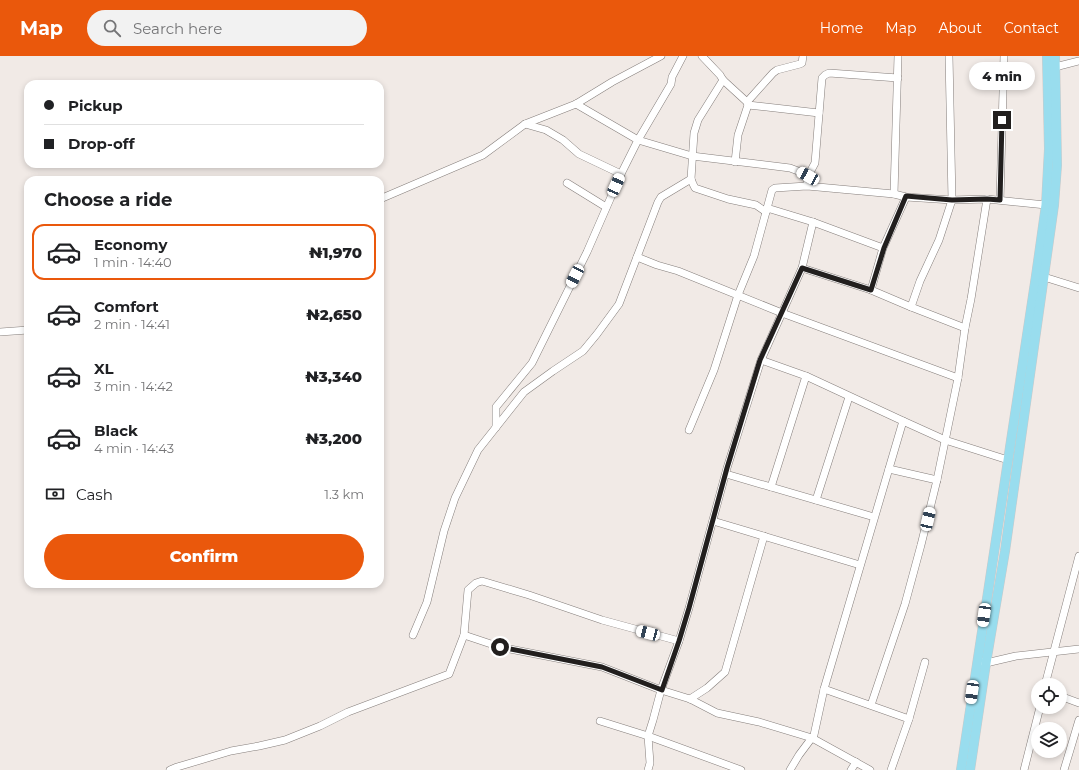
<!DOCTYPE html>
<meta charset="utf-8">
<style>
body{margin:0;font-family:Montserrat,sans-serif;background:#f2f2f2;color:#202124;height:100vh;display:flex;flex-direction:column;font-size:15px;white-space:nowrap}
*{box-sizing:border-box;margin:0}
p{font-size:13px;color:#757577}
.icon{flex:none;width:22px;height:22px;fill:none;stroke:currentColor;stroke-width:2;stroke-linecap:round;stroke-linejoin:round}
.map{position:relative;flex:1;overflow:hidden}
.panel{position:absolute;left:24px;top:120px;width:360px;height:412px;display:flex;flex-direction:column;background:#fff;border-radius:12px;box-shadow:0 2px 6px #0003}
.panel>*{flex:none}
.hud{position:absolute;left:24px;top:24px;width:360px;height:88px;border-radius:12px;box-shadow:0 2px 6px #0003;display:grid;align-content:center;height:88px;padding:0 20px;background:#fff}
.fabs{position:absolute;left:1031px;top:622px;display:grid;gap:8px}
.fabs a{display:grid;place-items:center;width:36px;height:36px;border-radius:50%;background:#fff;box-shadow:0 2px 6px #0003;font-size:20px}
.end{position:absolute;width:18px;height:18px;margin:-9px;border:5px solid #221f1e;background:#fff;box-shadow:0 0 0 2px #fff}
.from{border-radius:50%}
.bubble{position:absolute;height:28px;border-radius:14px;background:#fff;box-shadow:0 2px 6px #0003;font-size:13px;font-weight:800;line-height:28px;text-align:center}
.car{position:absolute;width:12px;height:24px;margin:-12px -6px;border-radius:5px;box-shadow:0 0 3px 1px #0007;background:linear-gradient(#fff 24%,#345 0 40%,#fff 0 76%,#345 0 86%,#fff 0)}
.hud b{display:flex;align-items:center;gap:14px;height:38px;font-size:15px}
.hud b+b{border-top:1px solid #e0e0e0}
.hud i{width:10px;height:10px;background:#202124}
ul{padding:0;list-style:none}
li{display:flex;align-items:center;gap:12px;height:56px;margin:0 8px 6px;padding:0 12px;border:2px solid transparent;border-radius:12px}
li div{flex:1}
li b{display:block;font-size:15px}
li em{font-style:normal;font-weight:800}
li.current{border-color:#ea580c}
li>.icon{width:36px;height:36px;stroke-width:1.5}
h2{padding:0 20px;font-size:18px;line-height:48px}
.pay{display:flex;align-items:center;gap:10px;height:44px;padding:0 20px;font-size:15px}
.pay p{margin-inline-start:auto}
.cta{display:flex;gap:8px;margin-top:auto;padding:8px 20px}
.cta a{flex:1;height:46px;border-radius:24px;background:#ea580c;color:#fff;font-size:16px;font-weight:800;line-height:46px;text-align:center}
header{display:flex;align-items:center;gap:24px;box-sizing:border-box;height:56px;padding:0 20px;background:#ea580c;color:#fff}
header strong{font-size:19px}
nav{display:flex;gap:22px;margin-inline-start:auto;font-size:14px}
.search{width:280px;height:36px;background:#f2f2f2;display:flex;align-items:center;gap:10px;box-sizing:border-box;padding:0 14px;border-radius:22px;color:#757577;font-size:15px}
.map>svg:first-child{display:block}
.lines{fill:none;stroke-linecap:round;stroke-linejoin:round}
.minor-casing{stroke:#857e7b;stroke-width:8}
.major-casing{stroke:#cac9c9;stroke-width:10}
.minor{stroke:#fff;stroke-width:7}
.major{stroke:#9de;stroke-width:9}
.route{stroke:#221f1e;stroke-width:5}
</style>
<header>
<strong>Map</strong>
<div class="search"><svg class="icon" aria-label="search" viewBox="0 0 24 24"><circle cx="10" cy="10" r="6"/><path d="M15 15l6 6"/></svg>Search here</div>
<nav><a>Home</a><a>Map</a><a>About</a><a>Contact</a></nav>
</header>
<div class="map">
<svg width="1079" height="714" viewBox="0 0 1079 714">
<rect width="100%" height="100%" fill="#f1eae6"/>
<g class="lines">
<defs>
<g id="minor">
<path d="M702 0 720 19 723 24 747 46"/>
<path d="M1055 11 1079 5"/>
<path d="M723 24 698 64 694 77 691 123 693 128 695 132 728 143 756 149 766 156"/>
<path d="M576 48 638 84 692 100 790 112 798 115 808 120"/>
<path d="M748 49 819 57"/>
<path d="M525 68 546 74 563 84 579 98 621 118"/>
<path d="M735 106 738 79 748 49 747 46 773 17 777 14 800 8 802 7 803 0"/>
<path d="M807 125 808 120 815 107 822 22 825 19 829 17 898 22"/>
<path d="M567 127 606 151"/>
<path d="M894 138 898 0"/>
<path d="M380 143 483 99 525 68 576 48 612 26 661 0"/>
<path d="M1000 144 1004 0"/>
<path d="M767 152 813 166 883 192"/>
<path d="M637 201 657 209 678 215 782 257 958 322"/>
<path d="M802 212 871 234 911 251 965 272"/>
<path d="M1044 221 1079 232"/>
<path d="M871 234 883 192 906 141"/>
<path d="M911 251 920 225 939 184 952 144 949 0"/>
<path d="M0 276 28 274"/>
<path d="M761 304 806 320 903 365 945 384 1008 404"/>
<path d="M496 371V351L532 307 587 196 621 118 638 84 671 28 672 21 683 0"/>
<path d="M689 374 714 314 738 239 754 200 772 134 775 132 807 130 894 138 906 141 952 144 987 143 1046 149"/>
<path d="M889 413 937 424"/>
<path d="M726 418 874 461"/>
<path d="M771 431 806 320"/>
<path d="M816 444 849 341"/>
<path d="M713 465 860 509"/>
<path d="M413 579 427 546 444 475 455 442 478 394 524 336 553 315 583 295 597 278 619 248 658 146 661 141 691 123"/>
<path d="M464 579 500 591 602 611 661 634 690 643 717 657 759 666 812 682 870 714"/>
<path d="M982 606 986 607 1016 600 1079 593"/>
<path d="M1045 629 1079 500"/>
<path d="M824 633 909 663"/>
<path d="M1060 640 1079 647"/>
<path d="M690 643 707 632 725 616 764 480"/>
<path d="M871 649 905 548 921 489 937 424 958 322 965 272 971 243 987 143"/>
<path d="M600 665 648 680 741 714"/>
<path d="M170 714 177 711 231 695 259 690 285 684 320 670 348 656 449 618 464 579 468 534 476 527 482 525 529 539 602 564 679 585"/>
<path d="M648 714 650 707 648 680 653 664 661 634 679 585 689 552 727 412 761 304 802 212 813 166"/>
<path d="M790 714 799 699 814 679 824 633 903 365"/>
<path d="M851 714 856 706"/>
<path d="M891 714 909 663 925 606"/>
<path d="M1024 714 1040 651"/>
<path d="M1064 714 1079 664"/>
</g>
<g id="major">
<path d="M961 714 1036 220 1046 149 1049 93 1047 0"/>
<path d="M970 714 986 607 1005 495 1054 149 1057 109 1055 0"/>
</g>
</defs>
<use href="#minor" class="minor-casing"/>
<use href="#major" class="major-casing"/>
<use href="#minor" class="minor"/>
<use href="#major" class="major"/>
</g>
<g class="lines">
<path class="route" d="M500 591 602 611 662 634 679 585 689 552 727 412 760 304 802 212 871 234 884 192 906 140 952 144 987 143 1000 144 1002 64"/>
</g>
</svg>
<div class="fabs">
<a><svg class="icon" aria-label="locate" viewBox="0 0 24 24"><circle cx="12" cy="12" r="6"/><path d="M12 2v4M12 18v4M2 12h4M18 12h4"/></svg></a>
<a><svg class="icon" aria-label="layers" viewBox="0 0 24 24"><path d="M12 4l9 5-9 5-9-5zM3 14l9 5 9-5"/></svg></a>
</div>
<i class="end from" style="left:500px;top:591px"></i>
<i class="end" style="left:1002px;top:64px"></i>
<div class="bubble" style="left:969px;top:6px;width:66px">4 min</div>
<i class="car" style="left:808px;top:120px;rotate:299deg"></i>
<i class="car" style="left:616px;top:129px;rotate:24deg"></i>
<i class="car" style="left:575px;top:220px;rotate:207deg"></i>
<i class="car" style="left:928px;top:463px;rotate:13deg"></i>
<i class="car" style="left:984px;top:559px;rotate:188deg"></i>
<i class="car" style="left:648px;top:577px;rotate:285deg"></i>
<i class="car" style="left:972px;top:636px;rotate:188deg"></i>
<div class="hud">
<b><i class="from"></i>Pickup</b>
<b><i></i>Drop-off</b>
</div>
<section class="panel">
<h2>Choose a ride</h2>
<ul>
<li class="current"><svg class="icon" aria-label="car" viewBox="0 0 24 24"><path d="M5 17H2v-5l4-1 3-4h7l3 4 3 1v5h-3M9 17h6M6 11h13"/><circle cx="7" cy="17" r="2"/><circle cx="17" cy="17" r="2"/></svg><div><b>Economy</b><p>1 min · 14:40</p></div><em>₦1,970</em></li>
<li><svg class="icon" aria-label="car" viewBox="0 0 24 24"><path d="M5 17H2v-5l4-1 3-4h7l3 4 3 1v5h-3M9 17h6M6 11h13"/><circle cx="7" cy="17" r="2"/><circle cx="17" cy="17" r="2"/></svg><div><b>Comfort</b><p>2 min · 14:41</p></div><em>₦2,650</em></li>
<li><svg class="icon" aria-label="car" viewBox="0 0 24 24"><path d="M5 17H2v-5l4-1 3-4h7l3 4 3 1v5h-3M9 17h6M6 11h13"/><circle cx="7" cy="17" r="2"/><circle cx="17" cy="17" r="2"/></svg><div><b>XL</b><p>3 min · 14:42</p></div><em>₦3,340</em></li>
<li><svg class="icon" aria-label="car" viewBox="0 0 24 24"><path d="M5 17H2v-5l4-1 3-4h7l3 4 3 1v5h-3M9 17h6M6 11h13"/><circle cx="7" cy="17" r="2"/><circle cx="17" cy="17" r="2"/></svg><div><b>Black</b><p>4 min · 14:43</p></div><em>₦3,200</em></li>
</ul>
<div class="pay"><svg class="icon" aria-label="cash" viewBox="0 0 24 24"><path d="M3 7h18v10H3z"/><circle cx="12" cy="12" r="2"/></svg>Cash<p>1.3 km</p></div>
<div class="cta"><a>Confirm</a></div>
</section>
</div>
